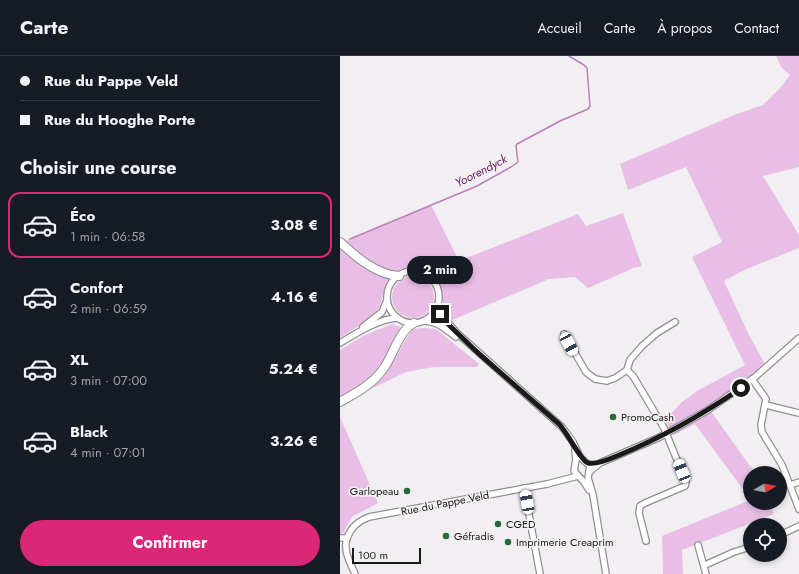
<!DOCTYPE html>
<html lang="fr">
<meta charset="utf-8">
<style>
body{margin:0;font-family:Jost,sans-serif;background:#20242c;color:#f1f3f6;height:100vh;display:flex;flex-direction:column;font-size:15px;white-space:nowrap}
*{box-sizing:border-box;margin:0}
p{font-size:13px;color:#9ea1a6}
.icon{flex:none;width:22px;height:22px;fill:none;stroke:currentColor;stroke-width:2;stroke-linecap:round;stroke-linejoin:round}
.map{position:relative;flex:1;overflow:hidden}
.side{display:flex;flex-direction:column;background:#171b24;width:340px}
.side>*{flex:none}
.hud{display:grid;align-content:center;height:88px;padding:0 20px;background:#171b24}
.needle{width:26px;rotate:81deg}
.controls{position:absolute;left:403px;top:410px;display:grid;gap:8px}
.controls a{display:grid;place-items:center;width:44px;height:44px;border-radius:50%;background:#171b24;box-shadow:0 2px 6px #0003;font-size:20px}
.scale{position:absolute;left:12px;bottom:10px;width:69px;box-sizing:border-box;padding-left:4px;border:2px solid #1b1a1a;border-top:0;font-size:11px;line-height:14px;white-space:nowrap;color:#1b1a1a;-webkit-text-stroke:3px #f2eff2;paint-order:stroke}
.end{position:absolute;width:18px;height:18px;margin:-9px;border:5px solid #1b1a1a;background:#fff;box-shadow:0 0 0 2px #fff}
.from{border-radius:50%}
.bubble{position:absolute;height:28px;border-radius:14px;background:#171b24;box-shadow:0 2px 6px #0003;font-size:13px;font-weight:700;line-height:28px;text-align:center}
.car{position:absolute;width:12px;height:24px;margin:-12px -6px;border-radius:5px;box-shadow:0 0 3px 1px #0007;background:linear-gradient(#fff 24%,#345 0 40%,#fff 0 76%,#345 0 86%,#fff 0)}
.hud b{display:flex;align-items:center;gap:14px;height:38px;font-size:15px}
.hud b+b{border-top:1px solid #363941}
.hud i{width:10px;height:10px;background:#f1f3f6}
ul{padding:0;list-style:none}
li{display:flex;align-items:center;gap:12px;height:66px;margin:0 8px 6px;padding:0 12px;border:2px solid transparent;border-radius:12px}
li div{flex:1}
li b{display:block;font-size:15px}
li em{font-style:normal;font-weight:700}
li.current{border-color:#db2777}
li>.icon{width:36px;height:36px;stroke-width:1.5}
h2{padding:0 20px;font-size:18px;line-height:48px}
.primary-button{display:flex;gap:8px;margin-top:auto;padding:8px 20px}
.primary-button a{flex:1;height:46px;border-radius:24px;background:#db2777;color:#fff;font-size:16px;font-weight:700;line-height:46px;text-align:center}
header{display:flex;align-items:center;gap:24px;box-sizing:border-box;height:56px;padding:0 20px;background:#171b24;border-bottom:1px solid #363941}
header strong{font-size:19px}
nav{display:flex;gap:22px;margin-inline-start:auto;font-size:14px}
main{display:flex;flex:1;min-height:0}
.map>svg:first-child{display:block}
.green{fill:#e9bee6}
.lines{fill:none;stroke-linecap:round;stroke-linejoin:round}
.stream{stroke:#bd7eba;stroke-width:1.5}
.minor-casing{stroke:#918e91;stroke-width:8}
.highway-casing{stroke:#918e91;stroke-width:10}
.minor{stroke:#fff;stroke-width:5.5}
.highway{stroke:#fff;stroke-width:8}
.route{stroke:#1b1a1a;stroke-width:5}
.poi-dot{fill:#256a36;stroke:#f2eff2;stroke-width:1.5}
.labels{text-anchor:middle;stroke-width:3.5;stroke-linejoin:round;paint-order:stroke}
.poi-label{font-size:11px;fill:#1b1a1a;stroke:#f2eff2;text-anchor:start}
.street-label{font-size:11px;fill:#1b1a1a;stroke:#f2eff2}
.water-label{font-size:12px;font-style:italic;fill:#641863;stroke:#f2eff2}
</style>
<header>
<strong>Carte</strong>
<nav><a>Accueil</a><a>Carte</a><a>À propos</a><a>Contact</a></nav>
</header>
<main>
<section class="side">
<div class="hud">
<b><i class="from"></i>Rue du Pappe Veld</b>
<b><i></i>Rue du Hooghe Porte</b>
</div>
<h2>Choisir une course</h2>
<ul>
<li class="current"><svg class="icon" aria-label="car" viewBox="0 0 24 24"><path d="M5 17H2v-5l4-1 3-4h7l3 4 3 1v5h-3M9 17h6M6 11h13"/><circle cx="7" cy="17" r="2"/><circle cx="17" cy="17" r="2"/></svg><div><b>Éco</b><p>1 min · 06:58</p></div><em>3.08 €</em></li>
<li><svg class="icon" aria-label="car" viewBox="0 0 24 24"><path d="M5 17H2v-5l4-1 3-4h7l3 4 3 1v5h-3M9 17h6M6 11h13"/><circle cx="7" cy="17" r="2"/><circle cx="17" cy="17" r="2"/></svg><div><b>Confort</b><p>2 min · 06:59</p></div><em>4.16 €</em></li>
<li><svg class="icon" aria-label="car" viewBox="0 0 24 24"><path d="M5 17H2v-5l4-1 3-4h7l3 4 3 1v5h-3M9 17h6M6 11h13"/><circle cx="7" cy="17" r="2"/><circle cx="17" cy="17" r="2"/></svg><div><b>XL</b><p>3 min · 07:00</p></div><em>5.24 €</em></li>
<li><svg class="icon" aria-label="car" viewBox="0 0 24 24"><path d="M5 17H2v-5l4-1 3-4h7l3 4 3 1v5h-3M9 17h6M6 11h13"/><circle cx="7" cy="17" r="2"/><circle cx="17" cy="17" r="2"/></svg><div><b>Black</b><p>4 min · 07:01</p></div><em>3.26 €</em></li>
</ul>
<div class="primary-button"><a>Confirmer</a></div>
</section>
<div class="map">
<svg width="459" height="518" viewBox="0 0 459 518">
<rect width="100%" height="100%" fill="#f2eff2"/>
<g class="green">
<path d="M436 0H459V111L423 120 459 179V192L402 215 384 225 408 277 425 308 388 337 368 351 415 417H410V447H429L434 458 342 494 343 518H323L322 480 408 445 405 436 355 368 334 379 325 364 342 346 357 335 405 309 352 201 382 186 346 111 288 134 280 108 394 59 423 49 441 31 450 19 441 11Z"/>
<path d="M91 149 119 205 238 158 246 170 283 157 302 210 294 212 248 232 235 221 209 223 110 265C98 249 107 232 94 220 86 212 73 211 62 214 59 216 55 218 50 217 36 213 15 196 5 185Z"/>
<path d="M0 190 33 216 48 223 39 252 28 264 0 282Z"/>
<circle cx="73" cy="241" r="21"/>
<path d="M52 268 61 271 38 316 13 335 0 342V294L23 280Z"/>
<path d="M84 272 96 273 139 308 137 311H94L66 316 31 333 45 319 72 273Z"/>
<path d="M0 361 38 447 12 461 3 477 0 478Z"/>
</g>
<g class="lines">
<path class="stream" d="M10 183 137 130 171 111 178 106 176 90 177 88 220 65 248 53 250 50 247 12 244 9 229 0"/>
<defs>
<g id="minor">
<circle cx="73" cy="241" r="26"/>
<path d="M97 249 102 260 117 277 222 371 233 386 240 401 250 410 248 422 253 439 266 518"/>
<path d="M83 265C96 264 105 273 116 281"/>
<path d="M23 271 42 256 47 244"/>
<path d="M224 278 246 316 255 323 267 325 275 322 287 314 290 304 302 290 317 277 335 266"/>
<path d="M0 287C15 278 40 262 58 262"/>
<path d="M287 314 293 320 324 372 346 426 345 430 305 447 300 450 299 457 306 485"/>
<path d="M412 323 426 343 421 369 422 376 442 409 459 453"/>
<path d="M426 349 459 357"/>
<path d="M235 394 236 404 234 415 244 426 249 434"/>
<path d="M249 416 260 407 320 381 368 354 415 321 459 282"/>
<path d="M450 429 459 426"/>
<path d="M184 432 200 518"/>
<path d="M440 479 459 470"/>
<path d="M0 482H7C11 471 18 465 29 461L207 428 238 420"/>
<path d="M7 482C3 495 10 506 15 518"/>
<path d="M358 489 366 518"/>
<path d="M365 509 394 496 410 491"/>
</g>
<g id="highway">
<path d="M0 186C16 201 37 219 59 220"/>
<path d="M0 346C16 337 33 328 44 312 53 299 60 273 74 267"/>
</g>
</defs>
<use href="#minor" class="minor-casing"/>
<use href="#highway" class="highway-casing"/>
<use href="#minor" class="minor"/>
<use href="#highway" class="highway"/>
</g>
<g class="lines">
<path class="route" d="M100 258 111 271 137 296 219 368C227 376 241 405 248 407 257 409 270 403 277 400 321 382 362 359 401 332"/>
</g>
<g class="poi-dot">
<circle cx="273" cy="361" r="4"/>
<circle cx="67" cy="435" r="4"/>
<circle cx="158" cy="468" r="4"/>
<circle cx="106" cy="480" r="4"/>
<circle cx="168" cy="486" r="4"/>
</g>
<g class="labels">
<g class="poi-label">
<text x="281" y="365">PromoCash</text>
<text x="59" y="439" text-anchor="end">Garlopeau</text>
<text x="166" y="472">CGED</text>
<text x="114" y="484">Géfradis</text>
<text x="176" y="490">Imprimerie Creaprim</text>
</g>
<g class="street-label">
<text transform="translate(105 447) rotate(-11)" y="4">Rue du Pappe Veld</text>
</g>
<g class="water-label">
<text transform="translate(141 115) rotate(-27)" y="4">Yoorendyck</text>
</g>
</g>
</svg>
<div class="controls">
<a><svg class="needle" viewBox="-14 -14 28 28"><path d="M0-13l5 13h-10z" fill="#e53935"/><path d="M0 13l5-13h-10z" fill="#9ea1a6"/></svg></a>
<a><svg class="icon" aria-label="locate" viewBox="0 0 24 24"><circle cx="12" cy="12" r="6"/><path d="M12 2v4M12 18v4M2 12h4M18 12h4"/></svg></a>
</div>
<div class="scale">100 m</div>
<i class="end from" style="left:401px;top:332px"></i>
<i class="end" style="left:100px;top:258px"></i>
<div class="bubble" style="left:67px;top:200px;width:66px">2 min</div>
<i class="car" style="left:229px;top:288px;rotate:152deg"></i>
<i class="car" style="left:342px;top:415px;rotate:338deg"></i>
<i class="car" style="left:187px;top:446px;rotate:350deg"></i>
</div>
</main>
